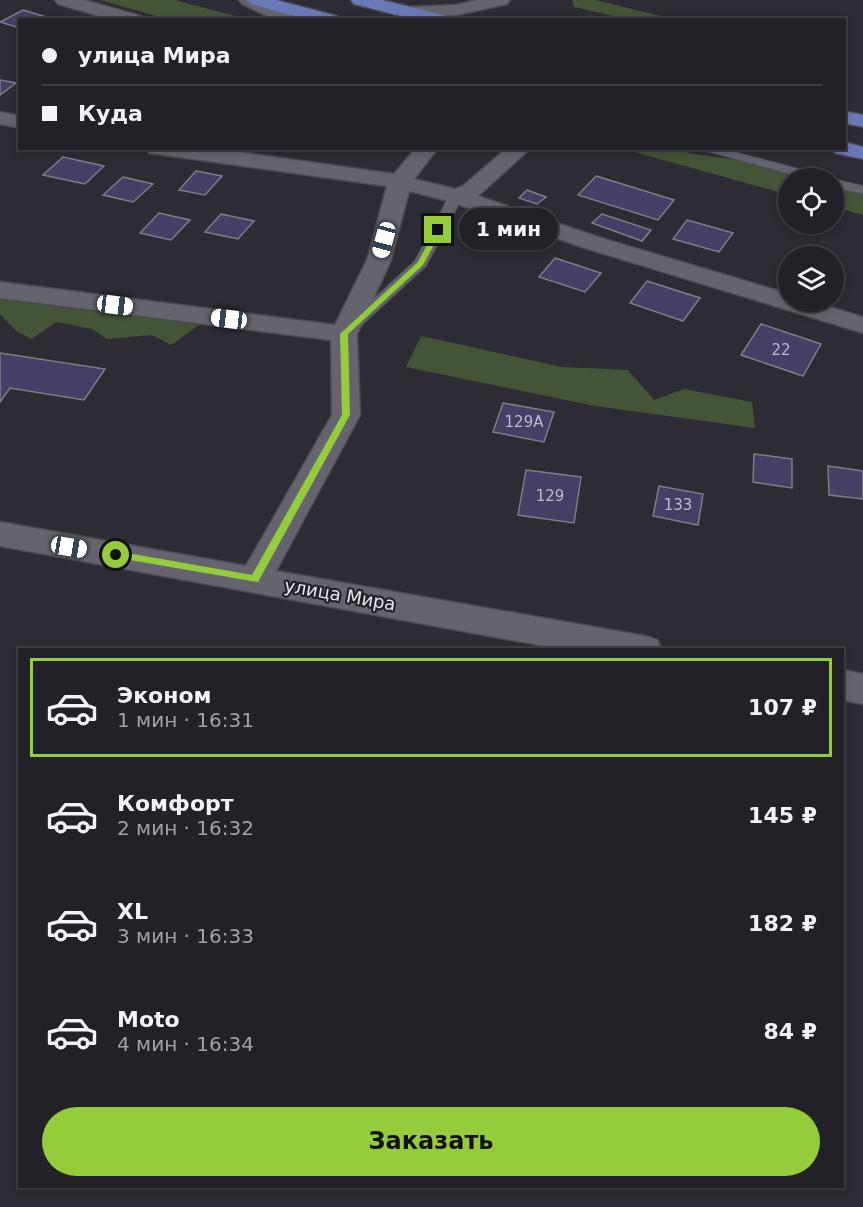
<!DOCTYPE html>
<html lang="ru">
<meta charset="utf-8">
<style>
body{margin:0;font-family:"DejaVu Sans",sans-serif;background:#2a2930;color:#f1f3f6;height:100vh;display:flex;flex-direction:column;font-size:22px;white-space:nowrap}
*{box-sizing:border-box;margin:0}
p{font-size:20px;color:#a2a3a8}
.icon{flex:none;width:33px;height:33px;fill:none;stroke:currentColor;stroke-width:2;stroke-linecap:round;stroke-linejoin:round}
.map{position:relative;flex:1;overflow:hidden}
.side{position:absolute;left:18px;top:648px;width:826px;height:540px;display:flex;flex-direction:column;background:#222128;border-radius:0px;box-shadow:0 3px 9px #0003,0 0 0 2px #3f3e45}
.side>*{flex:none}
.banner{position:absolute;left:18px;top:18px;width:828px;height:132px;border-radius:0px;box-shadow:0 3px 9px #0003,0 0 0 2px #3f3e45;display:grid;align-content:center;height:132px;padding:0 24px;background:#222128}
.tools{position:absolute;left:778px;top:168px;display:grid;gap:12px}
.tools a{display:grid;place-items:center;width:66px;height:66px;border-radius:50%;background:#222128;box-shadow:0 3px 9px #0003,0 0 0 2px #3f3e45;font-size:30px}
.end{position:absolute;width:27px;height:27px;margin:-14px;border:8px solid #95cc3b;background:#111;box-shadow:0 0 0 3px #111}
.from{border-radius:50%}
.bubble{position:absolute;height:42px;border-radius:21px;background:#222128;box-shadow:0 3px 9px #0003,0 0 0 2px #3f3e45;font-size:20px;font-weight:600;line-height:42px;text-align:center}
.car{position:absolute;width:18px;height:36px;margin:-18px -9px;border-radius:8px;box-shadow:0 0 4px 2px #0007;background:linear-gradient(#fff 24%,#345 0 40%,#fff 0 76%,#345 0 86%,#fff 0)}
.banner b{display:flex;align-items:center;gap:21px;height:57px;font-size:22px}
.banner b+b{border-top:2px solid #3f3e45}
.banner i{width:15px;height:15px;background:#f1f3f6}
ul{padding:10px 0 0;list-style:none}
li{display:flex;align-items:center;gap:18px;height:99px;margin:0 12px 9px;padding:0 12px;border:3px solid transparent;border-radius:0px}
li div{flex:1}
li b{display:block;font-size:22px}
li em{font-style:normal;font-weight:600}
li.current{border-color:#95cc3b}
li>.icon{width:54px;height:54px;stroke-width:1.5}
.button{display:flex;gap:12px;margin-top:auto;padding:12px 24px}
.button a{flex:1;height:69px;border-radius:36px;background:#95cc3b;color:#111;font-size:24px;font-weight:600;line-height:69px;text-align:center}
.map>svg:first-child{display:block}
.green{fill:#435437}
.building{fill:#453e65;stroke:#7e7d87;stroke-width:1.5}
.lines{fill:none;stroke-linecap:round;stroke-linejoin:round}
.service-casing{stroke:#4b4a52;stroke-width:2}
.minor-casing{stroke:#4b4a52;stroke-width:3}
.primary-casing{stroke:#4b4a52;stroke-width:3}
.service{fill:#65646e;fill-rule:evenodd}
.minor{fill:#65646e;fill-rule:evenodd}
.primary{fill:#6a78b7;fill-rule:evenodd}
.route{fill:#95cc3b}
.labels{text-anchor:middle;stroke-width:4.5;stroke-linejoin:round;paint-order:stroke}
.number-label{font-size:15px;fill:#bebbca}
.street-label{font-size:18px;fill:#e6e5eb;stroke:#23222b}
</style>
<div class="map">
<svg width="863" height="1207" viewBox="0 0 863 1207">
<rect width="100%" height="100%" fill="#2d2c35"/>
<g class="green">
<path d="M100 0H175L246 19H166Z"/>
<path d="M572 0H595L673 19H627L574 7Z"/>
<path d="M624 149H674L694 154 747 161 819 178H789V195Z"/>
<path d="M834 182 863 189V215L834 207Z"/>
<path d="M0 294 140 312 199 325 171 345 152 335 107 339 92 329 57 322 31 339 16 331 0 314Z"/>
<path d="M421 336 562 367 628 370 654 400 684 389 752 402 755 428 595 406 406 367Z"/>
</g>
<g class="building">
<path d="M23 10 43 16 36 20H20V28L0 22Z"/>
<path d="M0 80 16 83 0 95Z"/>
<path d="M63 157 104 166 85 184 43 175Z"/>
<path d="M196 171 222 176 205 195 179 190Z"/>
<path d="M596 176 674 200 658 220 578 195Z"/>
<path d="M123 177 153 184 133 202 103 195Z"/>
<path d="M527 190 546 197 537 204 519 198Z"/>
<path d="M159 213 190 220 171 240 140 233Z"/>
<path d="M221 214 254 221 238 239 205 232Z"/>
<path d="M602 214 651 230 642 241 592 223Z"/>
<path d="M687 220 733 233 719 252 673 239Z"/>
<path d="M555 258 601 273 585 292 539 277Z"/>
<path d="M647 281 700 298 683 321 630 303Z"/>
<path d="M761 324 821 344 803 376 741 355Z"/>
<path d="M0 353 105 369 84 400 10 388 0 402Z"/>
<path d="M503 403 554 412 544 442 493 432Z"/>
<path d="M754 454 792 459V488L753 482Z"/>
<path d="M828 466 863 471V499L829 495Z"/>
<path d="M526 470 581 477 574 523 518 515Z"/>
<path d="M659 486 703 494 698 525 653 516Z"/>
</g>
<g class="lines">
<defs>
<g id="service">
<path d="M696 148H719L822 175 824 178H804Z"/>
<path d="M834 179 863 186V194L834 187Z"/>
<path d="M456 192 463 196 426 266 353 333H343L340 330 343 327 415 261 449 196Z"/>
</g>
<g id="minor">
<path d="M55 0H84L141 16 144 20H113L58 4Z"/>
<path d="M239 0C259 0 281 2 294 20H275L242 4Z"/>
<path d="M477 0H510L507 4 456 15 409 17 403 16 400 12 403 8 409 7 456 5Z"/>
<path d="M0 112 20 116V128L0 124Z"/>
<path d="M147 148H210L394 174 416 148H438L414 179 455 189 463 186 507 148H531L478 196 601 238 789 294V302H813L863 317V333L585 248 448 201 409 191 391 260 357 334 360 415 276 571 645 636 657 640 662 650H566L0 546V522L246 566 332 415 331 340 0 298V282L335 325 367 260 387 186 157 154 149 153Z"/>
<path d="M843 670 863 674V704L843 700Z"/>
</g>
<g id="primary">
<path d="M247 0H276L337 16 340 20H308L250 4Z"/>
<path d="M351 0H382L447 16 450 20H417L354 4Z"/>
<path d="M844 111 863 115V127L844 123Z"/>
<path d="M844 142 863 147V159L835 153 833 148H844Z"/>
</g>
</defs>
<use href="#service" class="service-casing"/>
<use href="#minor" class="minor-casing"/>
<use href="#primary" class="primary-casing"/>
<use href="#service" class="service"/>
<use href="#minor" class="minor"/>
<use href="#primary" class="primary"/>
</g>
<path class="route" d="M438 228 442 230 423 265 348 334 350 415 258 582 112 557 111 555 116 551 252 575 342 415 340 334 418 262 435 230Z"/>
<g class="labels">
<g class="number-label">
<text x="781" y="355">22</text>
<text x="524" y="427">129А</text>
<text x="550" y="501">129</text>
<text x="678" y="510">133</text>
</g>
<g class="street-label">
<text transform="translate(340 595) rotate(10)" y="6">улица Мира</text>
</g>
</g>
</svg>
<div class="tools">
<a><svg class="icon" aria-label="locate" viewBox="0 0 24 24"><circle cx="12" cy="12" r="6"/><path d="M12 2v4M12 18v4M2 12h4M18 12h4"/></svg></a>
<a><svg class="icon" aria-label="layers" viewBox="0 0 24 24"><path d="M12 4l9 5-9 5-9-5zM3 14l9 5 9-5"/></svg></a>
</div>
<i class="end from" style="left:116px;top:555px"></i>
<i class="end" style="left:438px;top:230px"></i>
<div class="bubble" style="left:459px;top:208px;width:99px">1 мин</div>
<i class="car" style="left:384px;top:240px;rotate:195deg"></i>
<i class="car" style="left:115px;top:305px;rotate:97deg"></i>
<i class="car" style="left:229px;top:319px;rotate:277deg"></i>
<i class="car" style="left:69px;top:547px;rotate:100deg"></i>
<div class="banner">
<b><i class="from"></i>улица Мира</b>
<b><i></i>Куда</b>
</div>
<section class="side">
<ul>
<li class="current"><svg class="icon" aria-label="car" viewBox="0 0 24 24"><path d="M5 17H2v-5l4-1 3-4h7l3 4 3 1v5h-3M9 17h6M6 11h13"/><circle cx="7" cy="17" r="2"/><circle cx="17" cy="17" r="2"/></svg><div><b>Эконом</b><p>1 мин · 16:31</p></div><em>107 ₽</em></li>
<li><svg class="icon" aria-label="car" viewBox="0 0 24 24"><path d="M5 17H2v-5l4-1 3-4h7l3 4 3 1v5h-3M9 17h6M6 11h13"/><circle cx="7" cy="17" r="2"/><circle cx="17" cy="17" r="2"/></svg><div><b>Комфорт</b><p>2 мин · 16:32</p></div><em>145 ₽</em></li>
<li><svg class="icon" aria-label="car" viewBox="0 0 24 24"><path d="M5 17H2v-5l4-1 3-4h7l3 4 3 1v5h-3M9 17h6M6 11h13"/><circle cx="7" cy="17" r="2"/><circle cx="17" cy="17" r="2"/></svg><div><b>XL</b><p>3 мин · 16:33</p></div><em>182 ₽</em></li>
<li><svg class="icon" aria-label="car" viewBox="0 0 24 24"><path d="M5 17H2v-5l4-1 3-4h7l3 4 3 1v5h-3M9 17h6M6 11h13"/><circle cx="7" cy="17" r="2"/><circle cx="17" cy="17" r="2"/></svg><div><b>Moto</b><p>4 мин · 16:34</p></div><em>84 ₽</em></li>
</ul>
<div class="button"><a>Заказать</a></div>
</section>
</div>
